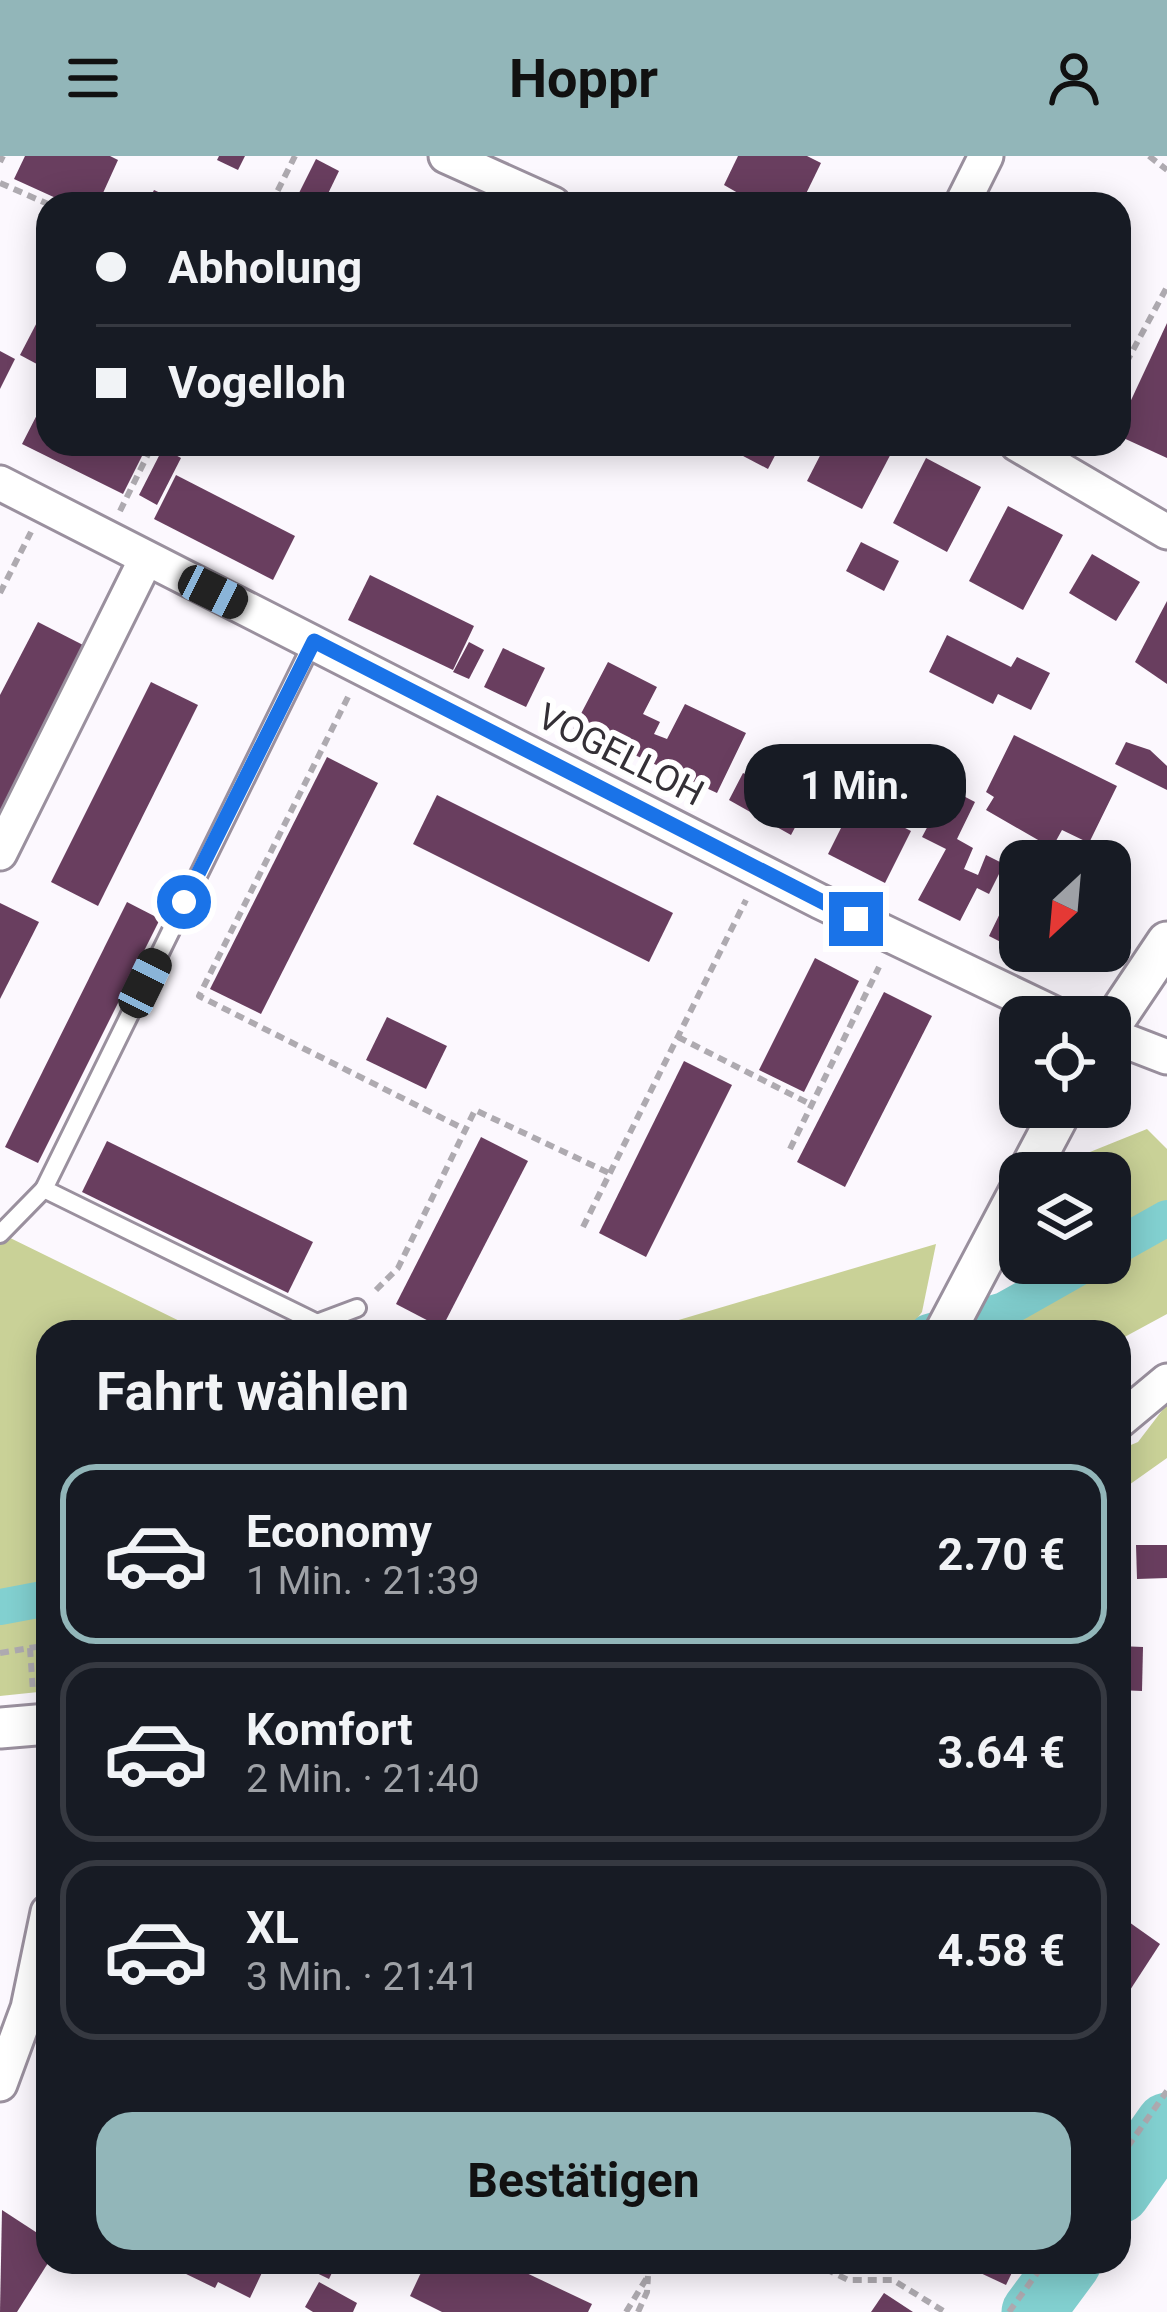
<!DOCTYPE html>
<html lang="de">
<meta charset="utf-8">
<style>
body{margin:0;font-family:Roboto,sans-serif;background:#20242c;color:#f1f3f6;height:100vh;display:flex;flex-direction:column;font-size:45px;white-space:nowrap}
*{box-sizing:border-box;margin:0}
p{font-size:39px;color:#9ea1a6}
.icon{flex:none;width:66px;height:66px;fill:none;stroke:currentColor;stroke-width:2;stroke-linecap:round;stroke-linejoin:round}
.map{position:relative;flex:1;overflow:hidden}
.side{position:absolute;left:36px;top:1164px;width:1095px;height:954px;display:flex;flex-direction:column;background:#171b24;border-radius:36px;box-shadow:0 6px 30px #0003}
.side>*{flex:none}
.top-card{position:absolute;left:36px;top:36px;width:1095px;height:264px;border-radius:36px;box-shadow:0 6px 30px #0003;display:grid;align-content:center;height:264px;padding:0 60px;background:#171b24}
.needle{width:78px;rotate:206deg}
.buttons{position:absolute;left:999px;top:684px;display:grid;gap:24px}
.buttons a{display:grid;place-items:center;width:132px;height:132px;border-radius:24px;background:#171b24;box-shadow:0 6px 30px #0003;font-size:60px}
.end{position:absolute;width:54px;height:54px;margin:-27px;border:15px solid #1a73e8;background:#fff;box-shadow:0 0 0 6px #fff}
.from{border-radius:50%}
.bubble{position:absolute;height:84px;border-radius:36px;background:#171b24;box-shadow:0 6px 30px #0003;font-size:39px;font-weight:700;line-height:84px;text-align:center}
.car{position:absolute;width:36px;height:72px;margin:-36px -18px;border-radius:15px;box-shadow:0 0 9px 3px #0007;background:linear-gradient(#222 24%,#8ab4d8 0 40%,#222 0 76%,#8ab4d8 0 86%,#222 0)}
.top-card b{display:flex;align-items:center;gap:42px;height:114px;font-size:45px}
.top-card b+b{border-top:3px solid #363941}
.top-card i{width:30px;height:30px;background:#f1f3f6}
ul{padding:0;list-style:none}
li{display:flex;align-items:center;gap:36px;height:180px;margin:0 24px 18px;padding:0 36px;border:6px solid #363941;border-radius:36px}
li div{flex:1}
li b{display:block;font-size:45px}
li em{font-style:normal;font-weight:700}
li.on{border-color:#92b6b9}
li>.icon{width:108px;height:108px;stroke-width:1.5}
h2{padding:0 60px;font-size:54px;line-height:144px}
.primary-button{display:flex;gap:24px;margin-top:auto;padding:24px 60px}
.primary-button a{flex:1;height:138px;border-radius:36px;background:#92b6b9;color:#111;font-size:48px;font-weight:700;line-height:138px;text-align:center}
header{display:flex;justify-content:space-between;align-items:center;height:156px;padding:0 60px;background:#92b6b9;color:#111;font-size:54px;font-weight:700}
.map>svg:first-child{display:block}
.forest{fill:#c9d197}
.lines{fill:none;stroke-linecap:round;stroke-linejoin:round}
.canal{stroke:#82d0d0;stroke-width:36}
.river{stroke:#82d0d0;stroke-width:63}
.building{fill:#693e5f}
.service-casing{stroke:#9a909e;stroke-width:22}
.minor-casing{stroke:#9a909e;stroke-width:39}
.tertiary-casing{stroke:#9a909e;stroke-width:45}
.path{stroke:#aeaab0;stroke-width:6;stroke-dasharray:9 6;stroke-linecap:butt}
.service{stroke:#fff;stroke-width:16}
.minor{stroke:#fff;stroke-width:33}
.tertiary{stroke:#fff;stroke-width:39}
.route{stroke:#1a73e8;stroke-width:15}
.labels{text-anchor:middle;stroke-width:12;stroke-linejoin:round;paint-order:stroke}
.street-label{font-size:36px;fill:#343036;stroke:#fff}
</style>
<header><svg class="icon" aria-label="menu" viewBox="0 0 24 24"><path d="M4 6h16M4 12h16M4 18h16"/></svg>Hoppr<svg class="icon" aria-label="person" viewBox="0 0 24 24"><circle cx="12" cy="8" r="4"/><path d="M4 21q1-7 8-7t8 7"/></svg></header>
<div class="map">
<svg width="1167" height="2156" viewBox="0 0 1167 2156">
<rect width="100%" height="100%" fill="#fcf8fe"/>
<g class="forest">
<path d="M1147 973 1167 993V1158L1119 1184V1176H999L1037 1152 1016 1122 1025 1107H1110V1017H1074L1085 998Z"/>
<path d="M0 1077 202 1176H48V1535L0 1540Z"/>
<path d="M936 1088 922 1156 907 1176H638Z"/>
<path d="M1167 1248V1302L1119 1336V1294L1138 1286Z"/>
</g>
<g class="lines">
<g class="canal">
<path d="M1110 1094 1167 1062"/>
<path d="M928 1176 1004 1154 1087 1107"/>
<path d="M0 1451 48 1442"/>
</g>
<g class="river">
<path d="M1119 2036 1167 1968"/>
<path d="M1033 2156 1070 2106"/>
</g>
</g>
<g class="building">
<path d="M25 0H110L118 4 98 48H69L14 23Z"/>
<path d="M219 0H245L238 14 217 4Z"/>
<path d="M738 0H807L821 7 801 48H757L724 29Z"/>
<path d="M316 3 339 15 323 48H302L295 45Z"/>
<path d="M154 34 184 48H147Z"/>
<path d="M45 151 48 153V214L20 199Z"/>
<path d="M1167 167V302L1119 280V270Z"/>
<path d="M0 195 15 203 0 233Z"/>
<path d="M42 249 48 252V288H123L142 300 123 338 22 288Z"/>
<path d="M727 288H781L768 313 726 291Z"/>
<path d="M826 288H896L862 353 807 325Z"/>
<path d="M163 292 181 302 157 349 139 339Z"/>
<path d="M926 302 981 331 947 396 893 367Z"/>
<path d="M176 319 295 380 273 424 154 363Z"/>
<path d="M1008 350 1063 379 1023 454 969 425Z"/>
<path d="M861 386 899 405 884 435 846 415Z"/>
<path d="M1092 398 1140 426 1116 465 1069 437Z"/>
<path d="M370 419 474 470 453 514 348 464Z"/>
<path d="M1167 445V528L1135 506Z"/>
<path d="M38 466 85 490 0 657V539Z"/>
<path d="M947 479 1011 511 1017 501 1050 517 1031 554 998 538 993 548 929 516Z"/>
<path d="M469 486 484 494 469 523 453 516Z"/>
<path d="M503 492 545 512 526 551 484 531Z"/>
<path d="M608 506 657 531 643 558 660 566 654 578 667 583 685 548 746 577 717 637 624 594 623 598 573 573Z"/>
<path d="M151 526 198 549 98 750 51 726Z"/>
<path d="M1014 579 1117 630 1089 687 1062 674 1052 692 986 654 994 641 986 636Z"/>
<path d="M1126 586 1150 594 1167 610V634L1115 608Z"/>
<path d="M327 601 378 627 261 858 210 833Z"/>
<path d="M760 616 810 643 791 679 729 644 743 617 757 624Z"/>
<path d="M948 632 975 646 957 683 973 692 964 713 978 719 986 699 1004 708 989 738 977 732 960 765 918 744 946 693 922 681Z"/>
<path d="M437 639 673 757 649 806 413 688Z"/>
<path d="M854 646 911 675 885 727 828 698Z"/>
<path d="M1020 716V795H1038L1034 803 989 780Z"/>
<path d="M127 746 160 763 38 1007 5 991Z"/>
<path d="M0 747 39 766 0 843Z"/>
<path d="M815 802 859 825 804 936 759 914Z"/>
<path d="M884 836 932 860 845 1031 797 1006Z"/>
<path d="M387 861 447 890 426 933 366 904Z"/>
<path d="M684 905 732 929 646 1101 599 1077Z"/>
<path d="M481 981 528 1005 442 1172 396 1148Z"/>
<path d="M107 985 313 1086 288 1137 82 1036Z"/>
<path d="M1136 1389H1167V1422L1137 1423Z"/>
<path d="M1119 1490 1143 1491 1142 1535 1119 1534Z"/>
<path d="M1119 1759 1160 1788 1119 1851Z"/>
<path d="M2 2054 48 2084V2107L17 2156H0Z"/>
<path d="M186 2106H267L250 2142 218 2126 215 2132 182 2116Z"/>
<path d="M294 2106H337L329 2123Z"/>
<path d="M426 2106H503L592 2148 588 2156H442L410 2140Z"/>
<path d="M957 2106H1017L1006 2129Z"/>
<path d="M319 2126 357 2147 353 2156H313L305 2151Z"/>
<path d="M884 2137 913 2156H871Z"/>
</g>
<g class="lines">
<defs>
<g id="service">
<path d="M313 486 44 1033 317 1167 357 1152"/>
<path d="M0 1078 44 1033"/>
</g>
<g id="minor">
<path d="M446 0 553 48"/>
<path d="M962 48 986 0"/>
<path d="M1017 288 1167 376"/>
<path d="M0 327 819 745 1061 861"/>
<path d="M0 697 146 403"/>
<path d="M1110 879 1167 901"/>
<path d="M1119 1265 1167 1225"/>
<path d="M0 1928 28 1852 48 1756"/>
</g>
<g id="tertiary">
<path d="M1110 871 1167 786"/>
<path d="M1028 1017 1063 951"/>
<path d="M945 1176 1020 1034"/>
<path d="M0 1572 48 1568"/>
</g>
</defs>
<use href="#service" class="service-casing"/>
<use href="#minor" class="minor-casing"/>
<use href="#tertiary" class="tertiary-casing"/>
<g class="path">
<path d="M1149 0 1167 14"/>
<path d="M0 6 3 0"/>
<path d="M0 27 48 48"/>
<path d="M271 48 295 0"/>
<path d="M1119 220 1167 131"/>
<path d="M120 355 153 288"/>
<path d="M0 437 31 376"/>
<path d="M348 541 199 840 466 974"/>
<path d="M678 881 812 949"/>
<path d="M790 993 879 811"/>
<path d="M583 1071 746 744"/>
<path d="M376 1134 398 1112 475 954 611 1018"/>
<path d="M30 1492 33 1536"/>
<path d="M0 1497 48 1489"/>
<path d="M1119 2003 1167 1935"/>
<path d="M812 2106 848 2124H893L945 2156"/>
<path d="M626 2156 648 2120"/>
<path d="M638 2156 647 2136 648 2120"/>
<path d="M1009 2156 1045 2106"/>
</g>
<use href="#service" class="service"/>
<use href="#minor" class="minor"/>
<use href="#tertiary" class="tertiary"/>
</g>
<g class="lines">
<path class="route" d="M184 746 314 485 856 763"/>
</g>
<g class="labels">
<g class="street-label">
<text transform="translate(621 598) rotate(27)" y="13">VOGELLOH</text>
</g>
</g>
</svg>
<div class="buttons">
<a><svg class="needle" viewBox="-14 -14 28 28"><path d="M0-13l5 13h-10z" fill="#e53935"/><path d="M0 13l5-13h-10z" fill="#9ea1a6"/></svg></a>
<a><svg class="icon" aria-label="locate" viewBox="0 0 24 24"><circle cx="12" cy="12" r="6"/><path d="M12 2v4M12 18v4M2 12h4M18 12h4"/></svg></a>
<a><svg class="icon" aria-label="layers" viewBox="0 0 24 24"><path d="M12 4l9 5-9 5-9-5zM3 14l9 5 9-5"/></svg></a>
</div>
<i class="end from" style="left:184px;top:746px"></i>
<i class="end" style="left:856px;top:763px"></i>
<div class="bubble" style="left:744px;top:588px;width:222px">1 Min.</div>
<i class="car" style="left:213px;top:436px;rotate:116deg"></i>
<i class="car" style="left:145px;top:827px;rotate:26deg"></i>
<div class="top-card">
<b><i class="from"></i>Abholung</b>
<b><i></i>Vogelloh</b>
</div>
<section class="side">
<h2>Fahrt wählen</h2>
<ul>
<li class="on"><svg class="icon" aria-label="car" viewBox="0 0 24 24"><path d="M5 17H2v-5l4-1 3-4h7l3 4 3 1v5h-3M9 17h6M6 11h13"/><circle cx="7" cy="17" r="2"/><circle cx="17" cy="17" r="2"/></svg><div><b>Economy</b><p>1 Min. · 21:39</p></div><em>2.70 €</em></li>
<li><svg class="icon" aria-label="car" viewBox="0 0 24 24"><path d="M5 17H2v-5l4-1 3-4h7l3 4 3 1v5h-3M9 17h6M6 11h13"/><circle cx="7" cy="17" r="2"/><circle cx="17" cy="17" r="2"/></svg><div><b>Komfort</b><p>2 Min. · 21:40</p></div><em>3.64 €</em></li>
<li><svg class="icon" aria-label="car" viewBox="0 0 24 24"><path d="M5 17H2v-5l4-1 3-4h7l3 4 3 1v5h-3M9 17h6M6 11h13"/><circle cx="7" cy="17" r="2"/><circle cx="17" cy="17" r="2"/></svg><div><b>XL</b><p>3 Min. · 21:41</p></div><em>4.58 €</em></li>
</ul>
<div class="primary-button"><a>Bestätigen</a></div>
</section>
</div>
